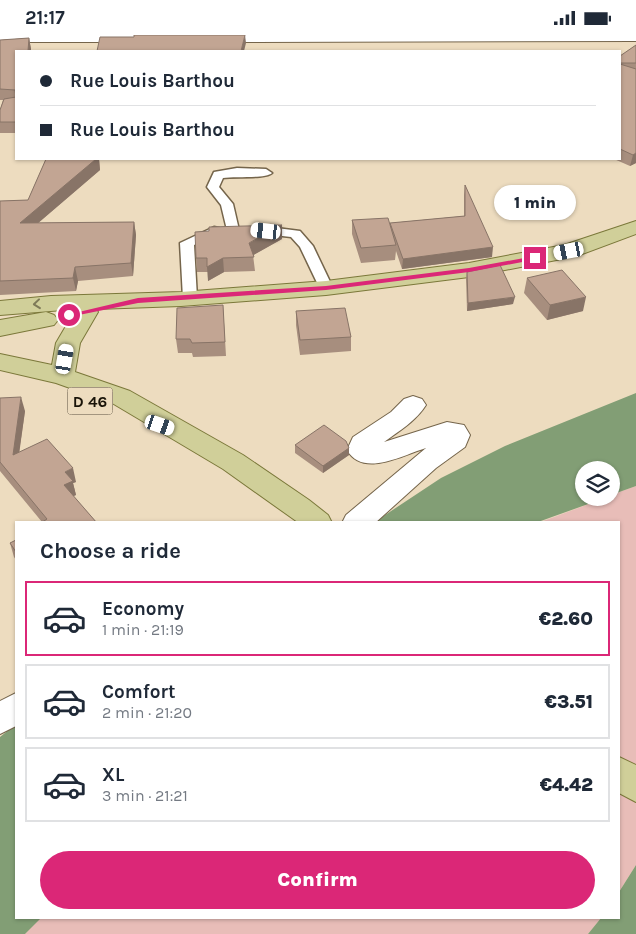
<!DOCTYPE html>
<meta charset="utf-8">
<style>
body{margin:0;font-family:Karla,sans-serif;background:#f6f6f7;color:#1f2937;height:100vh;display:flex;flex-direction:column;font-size:19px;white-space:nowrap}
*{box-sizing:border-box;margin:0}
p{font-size:16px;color:#747a83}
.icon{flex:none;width:28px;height:28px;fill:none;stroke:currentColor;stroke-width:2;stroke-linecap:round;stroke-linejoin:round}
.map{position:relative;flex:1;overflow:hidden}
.panel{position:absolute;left:15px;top:486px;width:605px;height:398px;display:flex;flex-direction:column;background:#fff;border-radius:0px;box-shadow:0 1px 4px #0004}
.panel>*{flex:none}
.top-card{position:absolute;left:15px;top:15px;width:606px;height:110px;border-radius:0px;box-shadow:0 1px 4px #0004;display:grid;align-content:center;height:110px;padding:0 25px;background:#fff}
.buttons{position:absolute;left:575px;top:426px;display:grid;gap:10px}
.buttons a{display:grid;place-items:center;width:45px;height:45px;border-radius:50%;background:#fff;box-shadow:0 1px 4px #0004;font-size:25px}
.end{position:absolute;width:22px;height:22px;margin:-11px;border:6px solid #db2777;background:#fff;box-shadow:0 0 0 2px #fff}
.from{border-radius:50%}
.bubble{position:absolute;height:35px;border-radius:18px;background:#fff;box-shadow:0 1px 4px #0004;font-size:16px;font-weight:800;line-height:35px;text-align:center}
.car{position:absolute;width:15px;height:30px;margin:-15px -8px;border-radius:6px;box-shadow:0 0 4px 1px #0007;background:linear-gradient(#fff 24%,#345 0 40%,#fff 0 76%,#345 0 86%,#fff 0)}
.top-card b{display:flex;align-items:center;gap:18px;height:48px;font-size:19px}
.top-card b+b{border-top:1px solid #e0e1e3}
.top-card i{width:12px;height:12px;background:#1f2937}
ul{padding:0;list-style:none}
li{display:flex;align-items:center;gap:15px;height:75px;margin:0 10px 8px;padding:0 15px;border:2px solid #e0e1e3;border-radius:0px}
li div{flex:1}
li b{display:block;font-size:19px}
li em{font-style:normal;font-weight:800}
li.on{border-color:#db2777}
li>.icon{width:45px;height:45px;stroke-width:1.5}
h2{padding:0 25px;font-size:22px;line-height:60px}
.primary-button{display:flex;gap:10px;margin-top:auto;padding:10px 25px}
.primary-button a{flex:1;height:58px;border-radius:30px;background:#db2777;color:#fff;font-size:20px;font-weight:800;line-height:58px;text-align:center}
.status{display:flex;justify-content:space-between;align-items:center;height:35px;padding:0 25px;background:#fff;direction:ltr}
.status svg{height:14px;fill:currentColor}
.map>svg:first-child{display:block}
.green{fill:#e8bdb8}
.water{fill:#829e75}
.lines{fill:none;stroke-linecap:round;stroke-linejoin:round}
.service-casing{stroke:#75654b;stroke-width:3}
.minor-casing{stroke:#75654b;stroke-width:2}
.primary-casing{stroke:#7b783a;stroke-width:2}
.service{fill:#fff;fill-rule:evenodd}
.minor{fill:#fff;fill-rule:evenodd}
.primary{fill:#d0cf99;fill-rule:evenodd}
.wall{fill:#a78e7e}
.shaded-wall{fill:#887467}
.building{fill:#c2a593;stroke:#887467}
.oneway{stroke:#7e7a58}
.route{fill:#db2777}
.labels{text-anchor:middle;stroke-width:5;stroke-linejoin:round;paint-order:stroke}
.shield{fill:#eddcbf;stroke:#594f3f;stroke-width:1}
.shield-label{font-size:16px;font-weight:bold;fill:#191308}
</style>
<div class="status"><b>21:17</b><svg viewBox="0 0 49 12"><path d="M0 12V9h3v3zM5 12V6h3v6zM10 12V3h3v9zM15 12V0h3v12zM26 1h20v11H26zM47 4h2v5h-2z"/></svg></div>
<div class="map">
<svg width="636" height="899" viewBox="0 0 636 899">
<rect width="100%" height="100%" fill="#eddcbf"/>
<g class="green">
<path d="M636 451V830L619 857V488H538L605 463 611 462V460Z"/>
<path d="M41 882 601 883 588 899H25Z"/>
</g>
<g class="water">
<path d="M636 358V451L611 460V435H584V462L605 463 538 487 373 488 441 443 505 411Z"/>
<path d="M16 689V882L41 883 25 899H0V702Z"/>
<path d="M636 830V899H588L601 883 619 882V857Z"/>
</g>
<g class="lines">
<defs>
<g id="service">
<path d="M237 133 266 134 272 138C266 144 234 141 223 143L219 152 233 169 239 195 233 199 227 195 221 170 207 152 214 137Z"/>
<path d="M261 191 300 196 313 211 333 253 331 256H321L300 212 291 202 256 198 255 195Z"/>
<path d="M214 192 219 193 220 196 219 199 194 210 197 263 195 266H185L183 263 180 208Z"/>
</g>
<g id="minor">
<path d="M0 0H159L161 2 158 6 152 7H0Z"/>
<path d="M201 0H636V6L208 7 202 6 199 2Z"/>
<path d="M413 361 422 364 426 370C416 386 399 396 384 407L447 387 464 390 470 400 465 412 436 433 375 488H342L346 480 426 413C403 420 363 443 347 415L353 402 391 377 404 364Z"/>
<path d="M16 658V691L0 699V666Z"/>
</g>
<g id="primary">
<path d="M636 186V199L577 221 469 242 326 260 181 271 96 274 98 277 80 308 75 337 130 356 243 420 309 465 328 480 332 488H299L223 434 112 368 56 348 0 335V319L52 330 56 308 76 274 0 280V266L51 261 181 257 326 246 469 228 564 210Z"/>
<path d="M46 277 54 280 58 285 54 290 0 301V285Z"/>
<path d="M619 722 636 730V767L619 758Z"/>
</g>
</defs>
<use href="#service" class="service-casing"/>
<use href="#minor" class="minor-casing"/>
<use href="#primary" class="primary-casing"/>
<use href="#service" class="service"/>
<use href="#minor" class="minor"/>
<use href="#primary" class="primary"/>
</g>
<g class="wall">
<path d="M29 3 31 14 16 16V98H0V75L3 65H0V5Z"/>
<path d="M636 10V128L630 131 614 124H620V21Z"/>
<path d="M46 124H99L100 135 38 188 134 187 136 200 133 241 78 246 76 256 0 260V166L28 165Z"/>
<path d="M465 150 492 222 402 234 396 216 395 225 361 228 352 199V185L390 191V188L464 181V160Z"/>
<path d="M282 204 253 220 255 236 224 237 208 246V237H197L196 223Z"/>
<path d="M467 237 513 269 467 276 466 244Z"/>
<path d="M527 243 583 276 547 285 524 258Z"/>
<path d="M223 270 226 321 193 322 192 318H178L176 304Z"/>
<path d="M296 276 351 302V316L300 320 296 290Z"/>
<path d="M0 363 25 376 19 417 76 447 73 448 76 460 73 461 97 488 42 487 0 436Z"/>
<path d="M295 410 349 413V420L323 438 295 418Z"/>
<path d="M16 505V525L14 522 10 508Z"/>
</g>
<g class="shaded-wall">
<path d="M245 0 246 8 244 16H241Z"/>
<path d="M29 3 31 14V16H28Z"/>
<path d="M636 118V128L630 131 633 120Z"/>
<path d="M96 124H99L100 135 23 201 20 188Z"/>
<path d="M134 187 136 200 133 241 131 228Z"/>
<path d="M282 190V204L250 222 249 208Z"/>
<path d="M493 212 492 222 402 234 403 224Z"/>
<path d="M223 223 224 237 208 246 207 232Z"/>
<path d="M75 232 78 246 76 256 73 243Z"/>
<path d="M515 262 513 269 467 276 468 268Z"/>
<path d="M586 262 583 276 547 285 550 270Z"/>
<path d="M21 362 25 376 17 434 13 420Z"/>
<path d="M349 413V420L323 438V431Z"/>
<path d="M73 433 76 447 73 448 76 460 67 464 64 450 65 437Z"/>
</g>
<g class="building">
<path d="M134 0H245L241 16H97L100 2H134Z"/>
<path d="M29 3 28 16H85H16V87H0V75L4 64 16 62 15 55 0 54V5Z"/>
<path d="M636 10V28H620V21Z"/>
<path d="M620 29 636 34V118L633 120 620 114Z"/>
<path d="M46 124H96L20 188 134 187 131 228 75 232 73 243 0 246V166L28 165Z"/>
<path d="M465 150 493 212 403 224 390 188 465 181Z"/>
<path d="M388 183 396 210 361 213 352 185Z"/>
<path d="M282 190 249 208 254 222 223 223 207 232V223H196L195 197 209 196V192Z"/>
<path d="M500 230 515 262 468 268 467 237Z"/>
<path d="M562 235 586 262 550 270 527 243Z"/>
<path d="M223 270 225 307 192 308 190 304H176L177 273Z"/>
<path d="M345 273 351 302 300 305 296 276Z"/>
<path d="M21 362 13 420 47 404 73 433 65 437 73 446 64 450 97 488H41L47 484 0 427V363Z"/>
<path d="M324 390 346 406 349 413 323 431 295 410Z"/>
<path d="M16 505V517L10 508Z"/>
</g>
<defs><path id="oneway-chevron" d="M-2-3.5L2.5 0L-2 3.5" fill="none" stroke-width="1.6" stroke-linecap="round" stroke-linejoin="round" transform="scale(1.25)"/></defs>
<use class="oneway" href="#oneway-chevron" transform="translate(37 269) rotate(174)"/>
<path class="route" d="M535 221 538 224 469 237 326 255 138 268 69 282 66 280 138 263 326 251 469 233Z"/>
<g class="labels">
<rect class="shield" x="67.5" y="352.5" width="45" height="27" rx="4"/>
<g class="shield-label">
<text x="90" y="372">D 46</text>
</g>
</g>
</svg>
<div class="buttons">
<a><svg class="icon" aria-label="layers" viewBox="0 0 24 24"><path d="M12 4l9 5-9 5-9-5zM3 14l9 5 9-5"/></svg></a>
</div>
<i class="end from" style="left:69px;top:280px"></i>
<i class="end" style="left:535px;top:223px"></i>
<div class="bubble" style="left:494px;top:150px;width:82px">1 min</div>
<i class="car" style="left:266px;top:196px;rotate:276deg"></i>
<i class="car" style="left:569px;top:216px;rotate:259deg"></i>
<i class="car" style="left:65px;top:324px;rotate:10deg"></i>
<i class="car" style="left:160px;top:390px;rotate:109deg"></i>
<div class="top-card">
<b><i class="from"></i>Rue Louis Barthou</b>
<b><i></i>Rue Louis Barthou</b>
</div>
<section class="panel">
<h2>Choose a ride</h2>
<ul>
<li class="on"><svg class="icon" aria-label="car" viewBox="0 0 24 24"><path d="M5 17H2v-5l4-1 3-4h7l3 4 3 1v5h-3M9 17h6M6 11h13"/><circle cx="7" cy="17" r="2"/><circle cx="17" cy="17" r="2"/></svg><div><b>Economy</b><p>1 min · 21:19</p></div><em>€2.60</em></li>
<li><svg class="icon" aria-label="car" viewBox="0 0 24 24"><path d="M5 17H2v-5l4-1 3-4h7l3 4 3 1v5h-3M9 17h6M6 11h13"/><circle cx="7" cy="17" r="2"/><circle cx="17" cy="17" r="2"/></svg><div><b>Comfort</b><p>2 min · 21:20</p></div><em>€3.51</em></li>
<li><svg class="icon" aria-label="car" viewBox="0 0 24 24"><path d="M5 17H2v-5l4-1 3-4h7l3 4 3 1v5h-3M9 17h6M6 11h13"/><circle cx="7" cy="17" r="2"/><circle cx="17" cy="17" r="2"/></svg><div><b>XL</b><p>3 min · 21:21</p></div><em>€4.42</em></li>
</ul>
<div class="primary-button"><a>Confirm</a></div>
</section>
</div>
